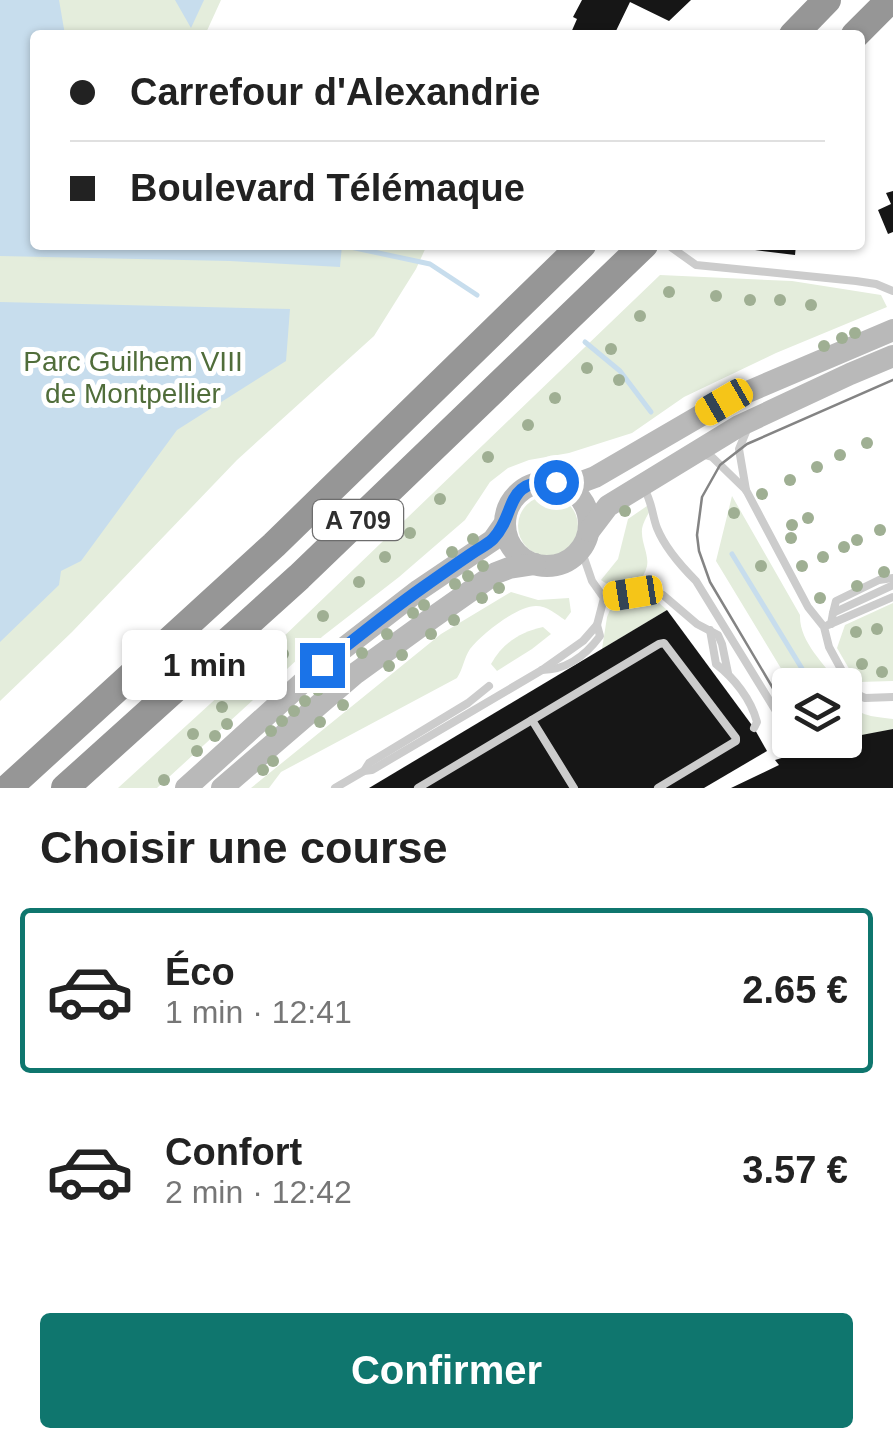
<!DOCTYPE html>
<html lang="fr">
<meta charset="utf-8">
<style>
body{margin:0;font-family:Arial,sans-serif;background:#f2f2f2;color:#222;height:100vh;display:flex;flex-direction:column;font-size:38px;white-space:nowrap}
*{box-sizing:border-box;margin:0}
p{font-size:32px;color:#767676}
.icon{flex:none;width:55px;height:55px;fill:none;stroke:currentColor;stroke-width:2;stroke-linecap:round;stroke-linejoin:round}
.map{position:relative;height:788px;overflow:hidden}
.sheet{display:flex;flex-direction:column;background:#fff;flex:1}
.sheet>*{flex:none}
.banner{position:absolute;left:30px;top:30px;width:835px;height:220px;border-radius:10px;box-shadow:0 2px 8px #0004;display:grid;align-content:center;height:220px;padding:0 40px;background:#fff}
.buttons{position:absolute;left:772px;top:668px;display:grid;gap:20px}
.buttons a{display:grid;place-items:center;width:90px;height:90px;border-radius:10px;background:#fff;box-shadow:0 2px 8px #0004;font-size:50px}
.end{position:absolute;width:45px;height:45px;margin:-22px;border:12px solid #1a73e8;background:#fff;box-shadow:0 0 0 5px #fff}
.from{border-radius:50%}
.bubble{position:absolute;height:70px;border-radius:10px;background:#fff;box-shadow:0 2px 8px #0004;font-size:32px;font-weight:800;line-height:70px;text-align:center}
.car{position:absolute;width:30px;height:60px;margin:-30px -15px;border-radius:12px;box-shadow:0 0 8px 2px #0007;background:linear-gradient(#f5c518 24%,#345 0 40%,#f5c518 0 76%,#345 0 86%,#f5c518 0)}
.banner b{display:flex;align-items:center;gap:35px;height:95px;font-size:38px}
.banner b+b{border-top:2px solid #e0e0e0}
.banner i{width:25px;height:25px;background:#222}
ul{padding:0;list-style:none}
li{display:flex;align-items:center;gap:30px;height:165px;margin:0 20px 15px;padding:0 20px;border:5px solid transparent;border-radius:10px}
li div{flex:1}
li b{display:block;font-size:38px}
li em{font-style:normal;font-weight:800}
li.selected{border-color:#0f766e}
li>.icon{width:90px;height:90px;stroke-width:1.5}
h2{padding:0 40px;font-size:45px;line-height:120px}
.primary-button{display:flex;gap:20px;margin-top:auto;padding:20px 40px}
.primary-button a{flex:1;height:115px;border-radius:10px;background:#0f766e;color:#fff;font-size:40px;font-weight:800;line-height:115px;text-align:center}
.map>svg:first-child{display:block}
.green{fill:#e4eddc}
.water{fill:#c7dded}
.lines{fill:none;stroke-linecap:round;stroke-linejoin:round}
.stream{stroke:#c7dded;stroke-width:5}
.building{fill:#161616}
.service{stroke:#ccc;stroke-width:8}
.secondary{stroke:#b9b9b9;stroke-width:22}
.motorway{stroke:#969696;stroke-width:28}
.tram{stroke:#848484;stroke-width:2.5}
.tree{fill:#9faf93}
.route{stroke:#1a73e8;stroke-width:12}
.labels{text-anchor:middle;stroke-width:10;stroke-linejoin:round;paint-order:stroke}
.shield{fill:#fff;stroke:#6d6d6d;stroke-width:2.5}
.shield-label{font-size:25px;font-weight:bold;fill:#2f2f2f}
.park-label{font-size:28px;fill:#506d3a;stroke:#fff}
</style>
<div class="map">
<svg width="893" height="788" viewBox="0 0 893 788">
<rect width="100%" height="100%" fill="#fff"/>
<g class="green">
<path d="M0 0H221L205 35H35V245H427L416 269 374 336 237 460 72 632 0 701Z"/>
<path d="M660 275 792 281 881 295 887 307 776 353 684 397 632 433 569 453 529 460 508 468 490 482 465 520 399 577 323 636 157 788H118L279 641Z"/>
<path d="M732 496 800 615C799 642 825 664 839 685H791L716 561Z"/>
<circle cx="548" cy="526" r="30"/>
<path d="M647 506 650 510C647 517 641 525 642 533 642 544 649 555 647 566 642 589 616 592 601 580L618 559 628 519Z"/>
<path d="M511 592 538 600 569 598 571 612 565 620C556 614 547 606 536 606 517 606 482 634 470 649 464 658 463 669 457 678L281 772 269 788H251L441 634Z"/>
<path d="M642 600 658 602 667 610 602 649 607 617 612 605Z"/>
<path d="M893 603V681L859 682 855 679 837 648 845 625Z"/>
<path d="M543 627 551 634 532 649 497 671 491 664C503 643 520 632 543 627Z"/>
<path d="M845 695C857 717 870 716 893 719V729L845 739Z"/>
</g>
<g class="water">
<path d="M0 0H59L65 35H35V245H342L340 267 230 261 0 256Z"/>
<path d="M175 0H204L191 28Z"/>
<path d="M0 302 290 309 286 361 177 430 81 561 61 571 59 585 0 642Z"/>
</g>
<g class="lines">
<g class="stream">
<path d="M341 245 430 264 477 295"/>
<path d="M585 342 620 371 651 412"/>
<path d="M732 554 812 685"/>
</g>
</g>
<g class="building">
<path d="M582 0H691L669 21 630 2 614 35H570L577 19 573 17Z"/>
<path d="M893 191V232L888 234 878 210 891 204 886 193Z"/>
<path d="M756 245H796L795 255 755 250Z"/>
<path d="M667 610 754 728 767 751 704 788H369Z"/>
<path d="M893 729V788H731L779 765 775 760 851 737Z"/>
</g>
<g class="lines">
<g class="service">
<path d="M668 245 696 265 856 281 876 284 893 291"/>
<path d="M746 432 739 449 746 490"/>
<path d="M701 454 712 457 746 490 808 607 824 627 829 647 854 693 865 698 893 697"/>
<path d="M644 489C652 501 652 515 657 528 665 548 681 566 696 581L790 734"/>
<path d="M581 549 592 581 604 598 633 593 663 595 697 624 718 635 722 644 728 673"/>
<path d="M833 613 836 601 879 580 893 578"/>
<path d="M831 624 833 613 893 585"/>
<path d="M828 625 893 597"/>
<path d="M710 630 716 664C734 678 751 699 757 722L754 728"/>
<path d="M542 670C567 670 586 655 600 636L597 625 604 598"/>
<path d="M532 720 574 788"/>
<path d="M793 740 798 747"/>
<path d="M364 771 369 763 468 703 489 686"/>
<path d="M335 788 364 771 372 770 542 670 583 641 597 625"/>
<path d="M418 788 659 644 664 643 736 738V741L658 788"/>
</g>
<g class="secondary">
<circle cx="547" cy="524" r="42"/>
<path d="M568 487 595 477 724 402 893 330"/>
<path d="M589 531 608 506 739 426 850 374 893 356"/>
<path d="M186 788 322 665 419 590 493 540 505 523"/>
<path d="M222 788 356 673 432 618 496 573 509 568 535 564"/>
</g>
<g class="motorway">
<path d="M793 35 827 0"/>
<path d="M855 35 890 0"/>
<path d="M8 788 274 545 582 245"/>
<path d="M65 788 299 577 644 245"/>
</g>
<g class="tram">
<path d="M790 717 710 582 699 551 697 535 702 497 720 465 747 444 893 380"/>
<path d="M804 740 808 747"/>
</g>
</g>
<g class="tree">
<circle cx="669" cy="292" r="6"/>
<circle cx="716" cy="296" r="6"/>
<circle cx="750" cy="300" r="6"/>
<circle cx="780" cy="300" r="6"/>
<circle cx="811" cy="305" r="6"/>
<circle cx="640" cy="316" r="6"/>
<circle cx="855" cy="333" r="6"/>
<circle cx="842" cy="338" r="6"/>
<circle cx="824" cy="346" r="6"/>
<circle cx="611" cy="349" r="6"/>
<circle cx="587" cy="368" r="6"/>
<circle cx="619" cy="380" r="6"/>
<circle cx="555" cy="398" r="6"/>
<circle cx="528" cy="425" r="6"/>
<circle cx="867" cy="443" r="6"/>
<circle cx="840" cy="455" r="6"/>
<circle cx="488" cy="457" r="6"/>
<circle cx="817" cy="467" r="6"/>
<circle cx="790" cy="480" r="6"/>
<circle cx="762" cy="494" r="6"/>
<circle cx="440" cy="499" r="6"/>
<circle cx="625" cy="511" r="6"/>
<circle cx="734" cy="513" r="6"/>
<circle cx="808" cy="518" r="6"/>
<circle cx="792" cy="525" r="6"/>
<circle cx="880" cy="530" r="6"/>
<circle cx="410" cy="533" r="6"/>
<circle cx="791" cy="538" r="6"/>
<circle cx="473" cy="539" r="6"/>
<circle cx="857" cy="540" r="6"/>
<circle cx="844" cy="547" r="6"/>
<circle cx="452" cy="552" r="6"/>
<circle cx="385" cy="557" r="6"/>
<circle cx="823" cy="557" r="6"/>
<circle cx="483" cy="566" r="6"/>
<circle cx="761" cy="566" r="6"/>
<circle cx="802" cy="566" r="6"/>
<circle cx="884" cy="572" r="6"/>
<circle cx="468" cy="576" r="6"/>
<circle cx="359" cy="582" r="6"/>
<circle cx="455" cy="584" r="6"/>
<circle cx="857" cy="586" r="6"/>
<circle cx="499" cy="588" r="6"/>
<circle cx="482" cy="598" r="6"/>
<circle cx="820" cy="598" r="6"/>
<circle cx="424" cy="605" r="6"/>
<circle cx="413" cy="613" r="6"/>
<circle cx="323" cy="616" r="6"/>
<circle cx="454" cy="620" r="6"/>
<circle cx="877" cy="629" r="6"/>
<circle cx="856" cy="632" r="6"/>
<circle cx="387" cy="634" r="6"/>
<circle cx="431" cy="634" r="6"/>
<circle cx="362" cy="653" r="6"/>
<circle cx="283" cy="654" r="6"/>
<circle cx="402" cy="655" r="6"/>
<circle cx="862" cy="664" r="6"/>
<circle cx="389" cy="666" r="6"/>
<circle cx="339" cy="672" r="6"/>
<circle cx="882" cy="672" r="6"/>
<circle cx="253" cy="683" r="6"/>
<circle cx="318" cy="690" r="6"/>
<circle cx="305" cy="701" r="6"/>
<circle cx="343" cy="705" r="6"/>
<circle cx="222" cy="707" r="6"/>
<circle cx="294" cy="711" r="6"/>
<circle cx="282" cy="721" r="6"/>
<circle cx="320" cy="722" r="6"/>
<circle cx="227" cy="724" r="6"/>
<circle cx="271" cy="731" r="6"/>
<circle cx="193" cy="734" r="6"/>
<circle cx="215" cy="736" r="6"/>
<circle cx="197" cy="751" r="6"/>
<circle cx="273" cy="761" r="6"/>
<circle cx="263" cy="770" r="6"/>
<circle cx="164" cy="780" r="6"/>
</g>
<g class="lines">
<path class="route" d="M322 665C355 639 388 612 422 588 439 576 456 564 474 552 480 548 488 544 493 539 518 513 502 479 556 482"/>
</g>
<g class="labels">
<rect class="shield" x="313" y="500" width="90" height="40" rx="8"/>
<g class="shield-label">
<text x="358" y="529">A 709</text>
</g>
<g class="park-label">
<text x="133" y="371">Parc Guilhem VIII<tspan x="133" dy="32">de Montpellier</tspan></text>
</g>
</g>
</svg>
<div class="buttons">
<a><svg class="icon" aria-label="layers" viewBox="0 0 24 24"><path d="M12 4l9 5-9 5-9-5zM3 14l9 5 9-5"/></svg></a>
</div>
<i class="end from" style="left:556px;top:482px"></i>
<i class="end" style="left:322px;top:665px"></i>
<div class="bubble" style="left:122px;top:630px;width:165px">1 min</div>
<i class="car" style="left:724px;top:402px;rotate:240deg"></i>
<i class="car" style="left:633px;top:593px;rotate:261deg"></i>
<div class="banner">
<b><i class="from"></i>Carrefour d'Alexandrie</b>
<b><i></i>Boulevard Télémaque</b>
</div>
</div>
<section class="sheet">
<h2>Choisir une course</h2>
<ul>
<li class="selected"><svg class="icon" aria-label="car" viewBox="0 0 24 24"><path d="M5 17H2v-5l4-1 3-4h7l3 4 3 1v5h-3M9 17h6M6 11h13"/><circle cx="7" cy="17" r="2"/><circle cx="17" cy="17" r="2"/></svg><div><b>Éco</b><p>1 min · 12:41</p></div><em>2.65 €</em></li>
<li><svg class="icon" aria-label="car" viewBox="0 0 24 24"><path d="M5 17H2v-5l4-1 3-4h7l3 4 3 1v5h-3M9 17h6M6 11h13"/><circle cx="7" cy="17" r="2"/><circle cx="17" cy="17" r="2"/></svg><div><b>Confort</b><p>2 min · 12:42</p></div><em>3.57 €</em></li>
</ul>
<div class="primary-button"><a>Confirmer</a></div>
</section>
